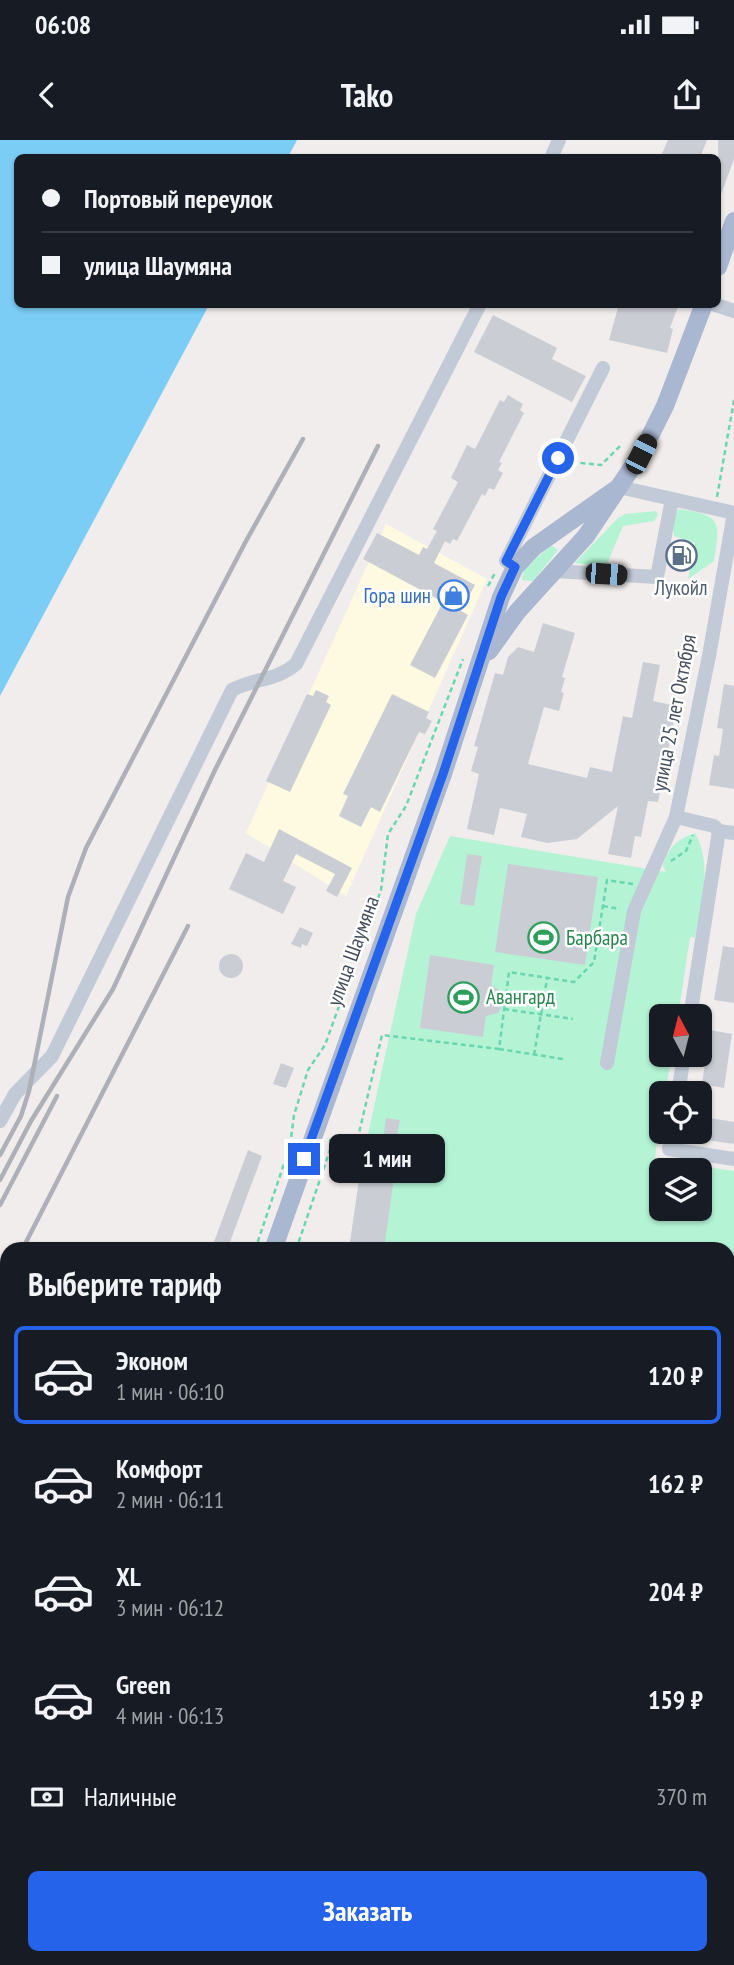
<!DOCTYPE html>
<html lang="ru">
<meta charset="utf-8">
<style>
body{margin:0;font-family:"PT Sans Narrow",sans-serif;background:#242831;color:#f1f3f6;height:100vh;display:flex;flex-direction:column;font-size:26px;white-space:nowrap}
*{box-sizing:border-box;margin:0}
p{font-size:23px;color:#9ea1a6}
.icon{flex:none;width:38px;height:38px;fill:none;stroke:currentColor;stroke-width:2;stroke-linecap:round;stroke-linejoin:round}
.map{position:relative;flex:1;overflow:hidden}
.panel{position:absolute;left:0px;top:1102px;width:735px;height:723px;display:flex;flex-direction:column;background:#171b24;border-radius:21px 21px 0 0;box-shadow:0 2px 5px #0004}
.panel>*{flex:none}
.guide{position:absolute;left:14px;top:14px;width:707px;height:154px;border-radius:10px;box-shadow:0 2px 5px #0004;display:grid;align-content:center;height:154px;padding:0 28px;background:#171b24}
.needle{width:46px;rotate:353deg}
.buttons{position:absolute;left:649px;top:864px;display:grid;gap:14px}
.buttons a{display:grid;place-items:center;width:63px;height:63px;border-radius:10px;background:#171b24;box-shadow:0 2px 5px #0004;font-size:35px}
.end{position:absolute;width:32px;height:32px;margin:-16px;border:9px solid #2563eb;background:#fff;box-shadow:0 0 0 4px #fff}
.from{border-radius:50%}
.bubble{position:absolute;height:49px;border-radius:10px;background:#171b24;box-shadow:0 2px 5px #0004;font-size:23px;font-weight:700;line-height:49px;text-align:center}
.car{position:absolute;width:21px;height:42px;margin:-21px -10px;border-radius:9px;box-shadow:0 0 5px 2px #0007;background:linear-gradient(#222 24%,#8ab4d8 0 40%,#222 0 76%,#8ab4d8 0 86%,#222 0)}
.guide b{display:flex;align-items:center;gap:24px;height:66px;font-size:26px}
.guide b+b{border-top:2px solid #363941}
.guide i{width:18px;height:18px;background:#f1f3f6}
ul{padding:0;list-style:none}
li{display:flex;align-items:center;gap:21px;height:98px;margin:0 14px 10px;padding:0 14px;border:4px solid transparent;border-radius:10px}
li div{flex:1}
li b{display:block;font-size:26px}
li em{font-style:normal;font-weight:700}
li.active{border-color:#2563eb}
li>.icon{width:63px;height:63px;stroke-width:1.5}
h2{padding:0 28px;font-size:32px;line-height:84px}
.pay{display:flex;align-items:center;gap:18px;height:77px;padding:0 28px;font-size:26px}
.pay p{margin-inline-start:auto}
.action{display:flex;gap:14px;margin-top:auto;padding:14px 28px}
.action a{flex:1;height:80px;border-radius:10px;background:#2563eb;color:#fff;font-size:28px;font-weight:700;line-height:80px;text-align:center}
.status{display:flex;justify-content:space-between;align-items:center;height:49px;padding:0 35px;background:#171b24;direction:ltr}
.status svg{height:19px;fill:currentColor}
header{display:flex;justify-content:space-between;align-items:center;height:91px;padding:0 28px;background:#171b24;font-size:32px;font-weight:700}
.map>svg:first-child{display:block}
.commercial{fill:#fefae2}
.green{fill:#b4f4d5;fill-rule:evenodd}
.water{fill:#7ccdf6}
.building{fill:#cbcdd5}
.lines{fill:none;stroke-linecap:round;stroke-linejoin:round}
.path{stroke:#69d6ae;stroke-width:2.5;stroke-dasharray:5 3.5;stroke-linecap:butt}
.minor{stroke:#c1cad6;stroke-width:14}
.major{stroke:#a9b7d0;stroke-width:18}
.rail{stroke:#aeb0b8;stroke-width:4.5}
.route{stroke:#2563eb;stroke-width:9}
.labels{text-anchor:middle;stroke-width:5;stroke-linejoin:round;paint-order:stroke}
.service-label{font-size:21px;fill:#4e5e75;stroke:#fff}
.shop-label{font-size:21px;fill:#366cbe;stroke:#fff;text-anchor:end}
.street-label{font-size:21px;fill:#434d5c;stroke:#fff}
.leisure-label{font-size:21px;fill:#27864d;stroke:#fff;text-anchor:start}
</style>
<div class="status"><b>06:08</b><svg viewBox="0 0 49 12"><path d="M0 12V9h3v3zM5 12V6h3v6zM10 12V3h3v9zM15 12V0h3v12zM26 1h20v11H26zM47 4h2v5h-2z"/></svg></div>
<header><svg class="icon" aria-label="back" viewBox="0 0 24 24"><path d="M15 5l-7 7 7 7"/></svg>Tako<svg class="icon" aria-label="share" viewBox="0 0 24 24"><path d="M12 15V3M7 8l5-5 5 5M5 13v7h14v-7"/></svg></header>
<div class="map">
<svg width="734" height="1825" viewBox="0 0 734 1825">
<rect width="100%" height="100%" fill="#f0edec"/>
<path class="commercial" d="M386 384 487 439 346 756 246 693Z"/>
<g class="green">
<path d="M679 369C721 375 721 381 714 421L688 439 695 403 674 396 672 378Z"/>
<path d="M656 371 658 375 654 381 623 386 607 424 601 427 575 423 618 378 625 374Z"/>
<path d="M551 405 558 410 533 441 522 440 524 430Z"/>
<path d="M695 693C713 724 701 765 695 798L690 797 678 877H662V915H672L665 954H662L655 1019 734 1031V1460L728 1459V1110H349L361 1026 416 774 450 696 666 732 663 726C668 708 677 699 695 693ZM662 1031H700V1069H662Z"/>
</g>
<path class="water" d="M0 0H297L288 17 18 18V164L209 165 0 556Z"/>
<g class="building">
<path d="M668 0H707L700 18H660Z"/>
<path d="M718 0H734V19L719 60Z"/>
<path d="M619 164H679L670 188 673 189 667 213 609 200Z"/>
<path d="M493 175 557 208 552 219 586 236 572 262 474 212Z"/>
<path d="M508 255 523 264 520 270 524 273 499 322 502 323 498 330 503 333 494 350 489 348 485 356 482 354 457 401 453 399 450 404 445 401 434 423 475 445 461 471 468 475 435 538 410 525 443 462 363 419 377 393 419 415 423 407 427 409 437 391 433 389 458 342 451 338 467 305 475 309 500 260 504 262Z"/>
<path d="M678 404 692 407 688 429 674 426 675 421 670 420 672 408 677 409Z"/>
<path d="M543 483 575 493 562 537 565 538 561 552 564 553 559 571 544 567 528 624 587 638 590 627 612 632 623 576 632 578 643 522 660 525 653 561 677 566 658 662 648 661 641 697 635 696 631 718 608 714 618 666 577 699 547 703 521 697 527 674 500 668 494 695 467 689 479 634 471 631 478 607 474 606 495 533 503 535 508 517 518 507 534 512Z"/>
<path d="M724 544 734 546V649L709 645 714 615 719 616 723 589 717 588Z"/>
<path d="M316 550 329 556 326 562 331 565 290 652 266 641 307 554 313 556Z"/>
<path d="M392 554 429 572 426 578 432 581 425 594 419 592 380 672 371 667 361 687 339 676 348 656 343 654Z"/>
<path d="M279 689 352 728 337 757 326 751 335 734 296 714 283 741 296 747 283 774 229 749 246 713 264 722Z"/>
<path d="M467 714 482 716 474 766 460 764Z"/>
<path d="M508 724 598 737 585 825 495 812Z"/>
<path d="M300 787 313 793 307 806 302 804 301 808 291 804Z"/>
<path d="M723 806 734 808V863L714 860Z"/>
<circle cx="231" cy="826" r="12"/>
<path d="M430 815 494 825 491 845 501 851 504 863 498 873 486 876 483 897 420 888Z"/>
<path d="M710 890 732 894 724 948 702 944Z"/>
<path d="M281 923 294 928 286 948 273 944Z"/>
<path d="M386 978 400 980 396 1001 383 999Z"/>
<path d="M710 978 734 982V1004L706 1000Z"/>
<path d="M248 1010 262 1016 227 1110H211Z"/>
<path d="M361 1026 395 1030 384 1110H349Z"/>
</g>
<g class="lines">
<g class="path">
<path d="M572 322 601 325 620 306"/>
<path d="M717 357 734 260"/>
<path d="M488 446 496 431"/>
<path d="M671 721 686 711 693 695"/>
<path d="M603 766 620 769"/>
<path d="M504 869 573 879"/>
<path d="M499 909 563 919"/>
<path d="M534 915 547 839"/>
<path d="M329 1000 356 1006 382 895 499 909 509 832 574 842 594 822 607 740 633 744"/>
<path d="M255 1110 290 1006 294 975 308 930 325 905 381 750 388 694 406 666 463 519"/>
<path d="M296 1110 333 1001"/>
<path d="M0 1681 7 1679"/>
<path d="M246 1818 251 1825"/>
</g>
<g class="minor">
<path d="M551 18 559 0"/>
<path d="M713 164 734 171"/>
<path d="M619 347 734 373"/>
<path d="M515 427 506 421 603 228"/>
<path d="M554 431 657 437 672 359"/>
<path d="M719 691 734 693"/>
<path d="M690 877 719 691 714 686 676 677 709 516 734 373"/>
<path d="M607 923 634 771 676 677"/>
<path d="M678 954 684 915"/>
<path d="M0 981 15 954 52 916 232 550C255 538 276 541 296 524L480 164"/>
<path d="M672 992 669 1009 734 1019"/>
<path d="M728 1709 734 1706"/>
<path d="M0 1759 7 1761"/>
<path d="M216 1818V1821"/>
<path d="M471 1818 474 1825"/>
<path d="M550 1825 564 1818"/>
</g>
<g class="major">
<path d="M718 127 734 81"/>
<path d="M489 511 517 472 586 396 641 314 665 266 704 164"/>
<path d="M273 1110 443 634 501 457 515 427 534 407 619 347"/>
<path d="M728 1664 734 1661"/>
<path d="M0 1699 7 1701"/>
</g>
<g class="rail">
<path d="M0 1015 21 976 29 951 68 757 86 708 246 401 303 299"/>
<path d="M0 1040 31 981 113 849 215 630 378 306"/>
<path d="M0 1065 57 956"/>
<path d="M22 1110 188 786"/>
<path d="M0 1152 7 1138"/>
</g>
</g>
<g class="lines">
<path class="route" d="M304 1019 443 634 501 457 515 427 506 421 558 318"/>
</g>
<defs>
<symbol id="fuel-ring" viewBox="-11 -11 22 22"><circle r="9.5" fill="#fff" stroke="#5c6f8a" stroke-width="1.5"/><path d="M-5.5-6h7V0h2V4h1.3V-2.5L3-4.5l.8-.8L6-3V5H2.5V1h-1V6h-7ZM-4.2-4.7v3.2H.2V-4.7Z" fill="#5c6f8a"/></symbol>
<symbol id="shop-ring" viewBox="-11 -11 22 22"><circle r="9.5" fill="#fff" stroke="#3f7fe0" stroke-width="1.5"/><path d="M-5-2.5h2.3a2.7 3.5 0 0 1 5.4 0H5L5.5 6h-11ZM-1.5-2.5h3a1.5 2.3 0 0 0-3 0Z" fill="#3f7fe0"/></symbol>
<symbol id="stadium-ring" viewBox="-11 -11 22 22"><circle r="9.5" fill="#fff" stroke="#2e9e5b" stroke-width="1.5"/><path d="M0-5a6.5 5 0 1 0 0 10a6.5 5 0 1 0 0-10ZM-3.5-1.8h7v3.6h-7Z" fill="#2e9e5b"/></symbol>
</defs>
<g fill-rule="evenodd">
<use href="#fuel-ring" x="664" y="398" width="35" height="35"/>
<use href="#shop-ring" x="436" y="438" width="35" height="35"/>
<use href="#stadium-ring" x="526" y="780" width="35" height="35"/>
<use href="#stadium-ring" x="446" y="840" width="35" height="35"/>
</g>
<g class="labels">
<g class="service-label">
<text x="681" y="455">Лукойл</text>
</g>
<g class="shop-label">
<text x="431" y="463">Гора шин</text>
</g>
<g class="street-label">
<text transform="translate(674 573) rotate(-79)" y="7">улица 25 лет Октября</text>
<text transform="translate(353 811) rotate(-70)" y="7">улица Шаумяна</text>
</g>
<g class="leisure-label">
<text x="566" y="805">Барбара</text>
<text x="486" y="864">Авангард</text>
</g>
</g>
</svg>
<div class="buttons">
<a><svg class="needle" viewBox="-14 -14 28 28"><path d="M0-13l5 13h-10z" fill="#e53935"/><path d="M0 13l5-13h-10z" fill="#9ea1a6"/></svg></a>
<a><svg class="icon" aria-label="locate" viewBox="0 0 24 24"><circle cx="12" cy="12" r="6"/><path d="M12 2v4M12 18v4M2 12h4M18 12h4"/></svg></a>
<a><svg class="icon" aria-label="layers" viewBox="0 0 24 24"><path d="M12 4l9 5-9 5-9-5zM3 14l9 5 9-5"/></svg></a>
</div>
<i class="end from" style="left:558px;top:318px"></i>
<i class="end" style="left:304px;top:1019px"></i>
<div class="bubble" style="left:329px;top:994px;width:116px">1 мин</div>
<i class="car" style="left:641px;top:314px;rotate:27deg"></i>
<i class="car" style="left:606px;top:434px;rotate:94deg"></i>
<div class="guide">
<b><i class="from"></i>Портовый переулок</b>
<b><i></i>улица Шаумяна</b>
</div>
<section class="panel">
<h2>Выберите тариф</h2>
<ul>
<li class="active"><svg class="icon" aria-label="car" viewBox="0 0 24 24"><path d="M5 17H2v-5l4-1 3-4h7l3 4 3 1v5h-3M9 17h6M6 11h13"/><circle cx="7" cy="17" r="2"/><circle cx="17" cy="17" r="2"/></svg><div><b>Эконом</b><p>1 мин · 06:10</p></div><em>120 ₽</em></li>
<li><svg class="icon" aria-label="car" viewBox="0 0 24 24"><path d="M5 17H2v-5l4-1 3-4h7l3 4 3 1v5h-3M9 17h6M6 11h13"/><circle cx="7" cy="17" r="2"/><circle cx="17" cy="17" r="2"/></svg><div><b>Комфорт</b><p>2 мин · 06:11</p></div><em>162 ₽</em></li>
<li><svg class="icon" aria-label="car" viewBox="0 0 24 24"><path d="M5 17H2v-5l4-1 3-4h7l3 4 3 1v5h-3M9 17h6M6 11h13"/><circle cx="7" cy="17" r="2"/><circle cx="17" cy="17" r="2"/></svg><div><b>XL</b><p>3 мин · 06:12</p></div><em>204 ₽</em></li>
<li><svg class="icon" aria-label="car" viewBox="0 0 24 24"><path d="M5 17H2v-5l4-1 3-4h7l3 4 3 1v5h-3M9 17h6M6 11h13"/><circle cx="7" cy="17" r="2"/><circle cx="17" cy="17" r="2"/></svg><div><b>Green</b><p>4 мин · 06:13</p></div><em>159 ₽</em></li>
</ul>
<div class="pay"><svg class="icon" aria-label="cash" viewBox="0 0 24 24"><path d="M3 7h18v10H3z"/><circle cx="12" cy="12" r="2"/></svg>Наличные<p>370 m</p></div>
<div class="action"><a>Заказать</a></div>
</section>
</div>
